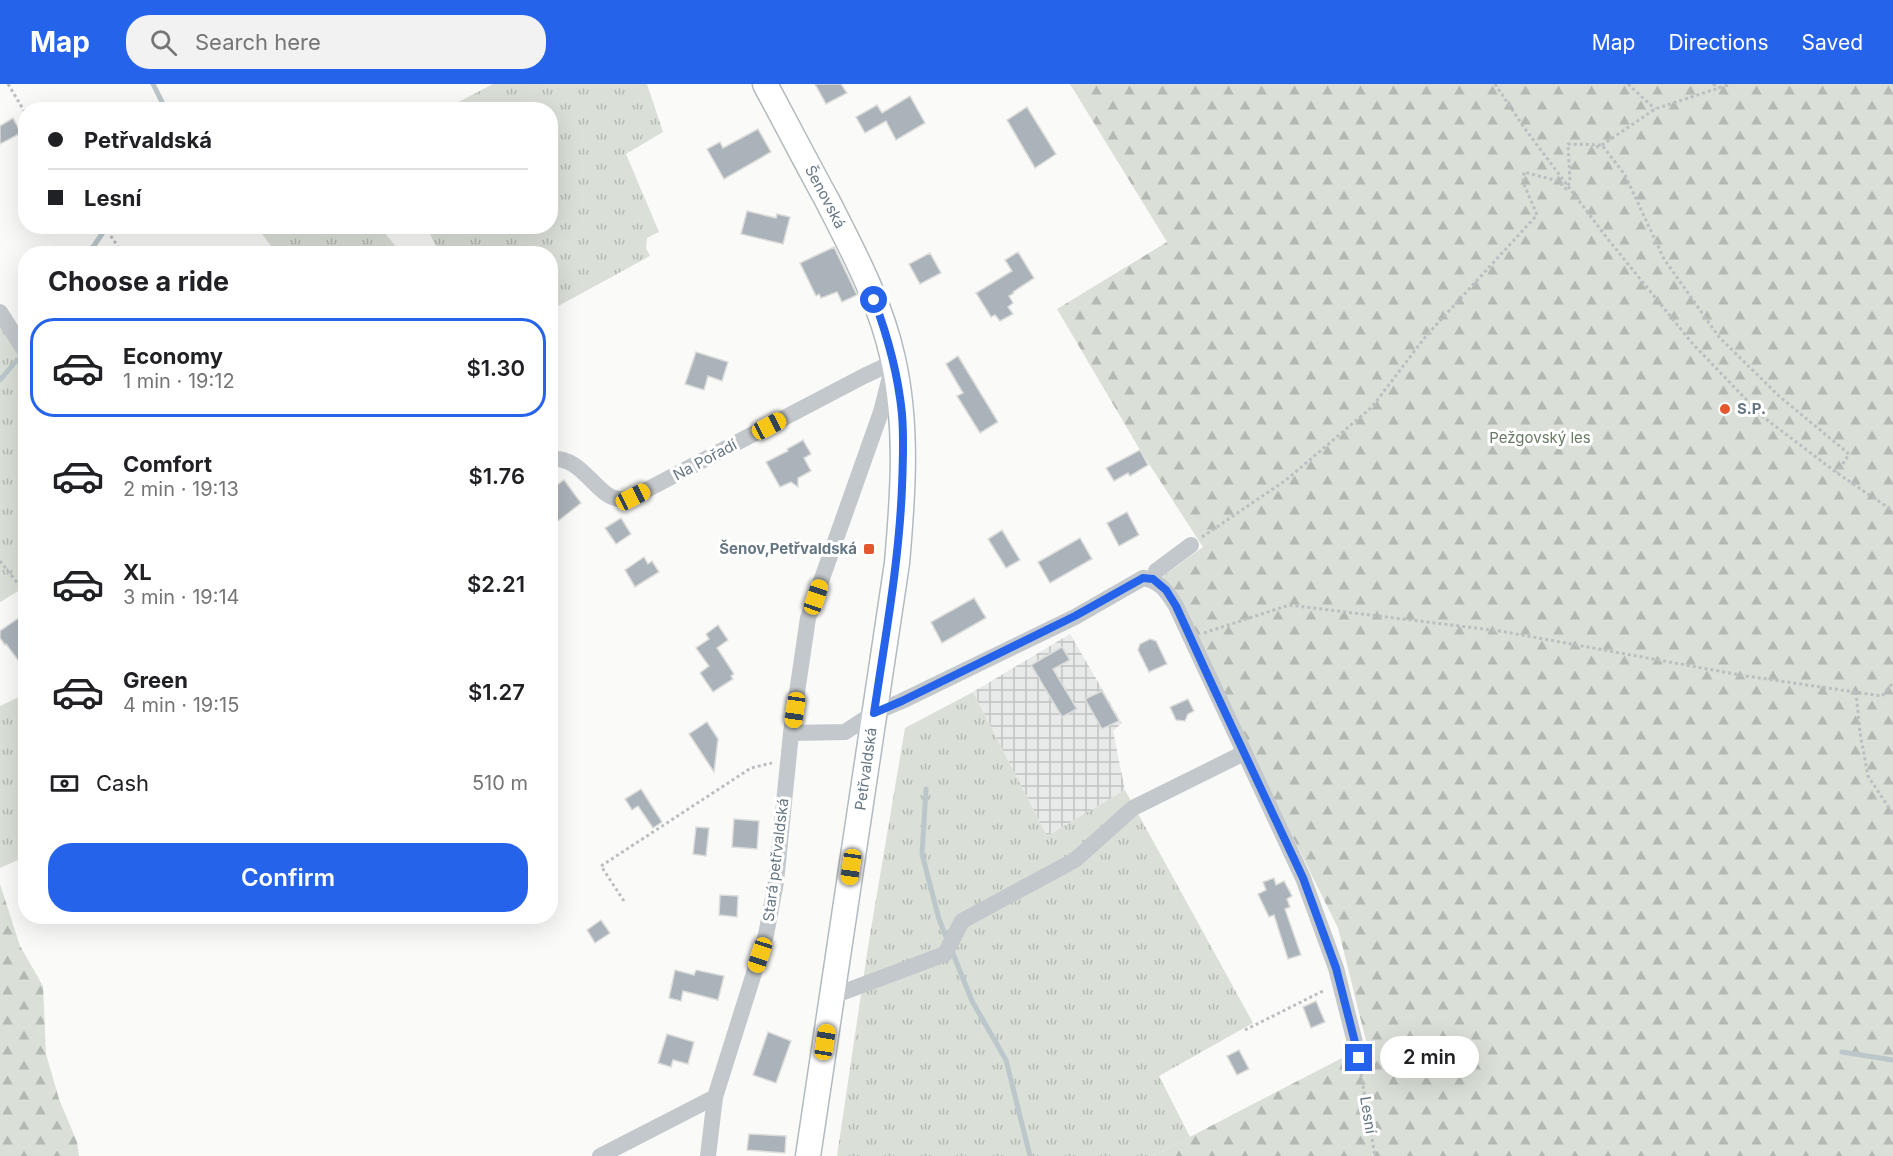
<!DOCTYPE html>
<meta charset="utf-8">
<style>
body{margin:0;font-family:Inter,sans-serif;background:#f2f2f2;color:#202124;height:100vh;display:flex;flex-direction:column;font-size:22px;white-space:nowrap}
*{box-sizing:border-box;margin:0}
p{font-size:20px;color:#757577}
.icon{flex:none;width:33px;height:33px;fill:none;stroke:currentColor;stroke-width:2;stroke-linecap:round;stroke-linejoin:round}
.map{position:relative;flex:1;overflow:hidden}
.side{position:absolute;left:18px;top:162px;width:540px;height:678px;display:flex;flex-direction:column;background:#fff;border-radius:24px;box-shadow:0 6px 24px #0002}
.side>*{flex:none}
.hud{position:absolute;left:18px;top:18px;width:540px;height:132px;border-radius:24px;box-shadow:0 6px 24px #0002;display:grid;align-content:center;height:132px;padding:0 30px;background:#fff}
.end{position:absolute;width:27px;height:27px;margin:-14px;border:8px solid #2563eb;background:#fff;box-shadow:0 0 0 3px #fff}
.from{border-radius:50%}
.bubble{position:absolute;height:42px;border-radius:21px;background:#fff;box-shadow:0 6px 24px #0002;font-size:20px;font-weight:600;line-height:42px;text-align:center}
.car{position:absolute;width:18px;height:36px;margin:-18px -9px;border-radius:8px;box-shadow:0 0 4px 2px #0007;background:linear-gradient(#f5c518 24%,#345 0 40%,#f5c518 0 76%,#345 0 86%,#f5c518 0)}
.hud b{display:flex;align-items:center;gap:21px;height:57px;font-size:22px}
.hud b+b{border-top:2px solid #e0e0e0}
.hud i{width:15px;height:15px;background:#202124}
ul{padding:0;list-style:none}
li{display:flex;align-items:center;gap:18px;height:99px;margin:0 12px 9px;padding:0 18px;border:3px solid transparent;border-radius:24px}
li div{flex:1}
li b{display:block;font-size:22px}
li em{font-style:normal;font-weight:600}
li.current{border-color:#2563eb}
li>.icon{width:54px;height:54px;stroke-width:1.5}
h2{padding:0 30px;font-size:27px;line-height:72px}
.pay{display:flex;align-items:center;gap:15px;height:66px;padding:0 30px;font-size:22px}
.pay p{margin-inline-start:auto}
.action{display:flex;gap:12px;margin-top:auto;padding:12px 30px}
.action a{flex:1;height:69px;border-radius:24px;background:#2563eb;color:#fff;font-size:24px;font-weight:600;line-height:69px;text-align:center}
header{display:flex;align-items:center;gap:36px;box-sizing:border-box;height:84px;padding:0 30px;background:#2563eb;color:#fff}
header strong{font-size:28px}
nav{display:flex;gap:33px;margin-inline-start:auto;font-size:21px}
.search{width:420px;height:54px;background:#f2f2f2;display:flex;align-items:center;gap:15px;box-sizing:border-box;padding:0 21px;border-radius:24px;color:#757577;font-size:22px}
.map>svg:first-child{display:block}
.industrial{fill:url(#industrial-grid)}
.grass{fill:url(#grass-tufts)}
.forest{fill:url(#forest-firs)}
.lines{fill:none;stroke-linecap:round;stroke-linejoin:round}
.stream{stroke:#bbc7cb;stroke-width:5}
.building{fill:#aab3b9;stroke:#dcdcda;stroke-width:1.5}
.secondary-casing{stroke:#b3babf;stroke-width:27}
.path{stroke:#bbbfc2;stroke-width:3;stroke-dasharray:3 3;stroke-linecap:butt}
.street{stroke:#c3c8cc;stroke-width:16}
.secondary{stroke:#fff;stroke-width:24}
.route{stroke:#2563eb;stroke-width:8}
.poi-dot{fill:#e4572e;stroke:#fff;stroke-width:2}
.labels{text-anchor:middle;stroke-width:6;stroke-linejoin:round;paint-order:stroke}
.street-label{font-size:15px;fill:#657683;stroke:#fff}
.poi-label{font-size:15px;font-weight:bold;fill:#657683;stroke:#fff;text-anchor:start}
.park-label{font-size:15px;fill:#687a64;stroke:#fff}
</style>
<header>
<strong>Map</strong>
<div class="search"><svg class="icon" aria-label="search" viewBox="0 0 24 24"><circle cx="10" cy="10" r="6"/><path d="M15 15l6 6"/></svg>Search here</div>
<nav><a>Map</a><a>Directions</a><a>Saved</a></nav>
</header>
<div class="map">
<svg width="1893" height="1072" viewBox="0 0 1893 1072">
<defs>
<pattern id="industrial-grid" width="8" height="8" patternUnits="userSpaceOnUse" patternTransform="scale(1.5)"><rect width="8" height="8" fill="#e8e9e9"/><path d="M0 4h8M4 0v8" fill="none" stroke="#c0c1c2"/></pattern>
<pattern id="grass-tufts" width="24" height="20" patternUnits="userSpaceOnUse" patternTransform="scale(1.5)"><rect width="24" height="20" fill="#dadfd7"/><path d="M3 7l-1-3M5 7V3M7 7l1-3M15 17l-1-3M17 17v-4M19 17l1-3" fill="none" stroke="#b4b9b4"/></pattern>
<pattern id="forest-firs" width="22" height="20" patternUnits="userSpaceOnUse" patternTransform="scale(1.5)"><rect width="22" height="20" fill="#dadfd7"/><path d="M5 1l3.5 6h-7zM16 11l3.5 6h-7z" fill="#b4b9b4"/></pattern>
</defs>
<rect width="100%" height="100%" fill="#fafaf8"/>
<path class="industrial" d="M1070 550 1122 639 1113 647 1125 706 1047 752 973 608Z"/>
<g class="grass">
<path d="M493 0H647L663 48 626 70 659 148 647 154 646 164 650 172 551 226 550 170 440 169 426 143 550 142V26L445 25Z"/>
<path d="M257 143H380L401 169H276Z"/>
<path d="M0 230 26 268 25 503 0 518Z"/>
<path d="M973 608 1047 752 1125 706 1253 939 1159 992 1190 1053 1153 1072H837L868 863 905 644Z"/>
<path d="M25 610V773L0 784V622Z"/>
</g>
<g class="forest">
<path d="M1070 0H1893V1072H1153L1367 961 1338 844 1163 492 1203 463 1140 366 1057 225 1167 158Z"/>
<path d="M0 800 20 862 43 902 46 970 59 1015 77 1058 79 1072H0Z"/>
</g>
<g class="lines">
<g class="stream">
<path d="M153 0 166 26"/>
<path d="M88 170 102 150"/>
<path d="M0 296 17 276"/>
<path d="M926 705 922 770 939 835 948 858"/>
<path d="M952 867 972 917 1006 976 1030 1072"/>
<path d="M1842 968 1893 976"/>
</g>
</g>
<g class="building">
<path d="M815 0H841L847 9 826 20Z"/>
<path d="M910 12 925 39 896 56 886 37 865 49 856 33 877 21 882 29Z"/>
<path d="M1027 23 1056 70 1035 84 1007 36Z"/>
<path d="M13 34 21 49 0 60V42Z"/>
<path d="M758 45 771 68 724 95 707 65 720 58 723 64Z"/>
<path d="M747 127 776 134 777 130 790 133 783 160 741 150Z"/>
<path d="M834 163 857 211 842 218 837 208 821 214 819 210 816 212 800 179Z"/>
<path d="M1018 168 1034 194 1013 208 1014 209 1009 212 1013 219 1008 223 1013 230 1000 237 995 231 991 233 976 209 1012 187 1005 176Z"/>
<path d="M930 169 941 189 920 200 909 180Z"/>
<path d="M696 268 728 278 722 297 708 292 704 306 685 300Z"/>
<path d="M958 272 998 338 980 349 957 312 963 309 946 280Z"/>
<path d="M803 356 811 370 804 374 811 387 798 394V403L791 398 780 403 766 378 788 367 787 365Z"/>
<path d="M1140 366 1148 381 1130 392 1128 389 1114 397 1106 384Z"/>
<path d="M564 396 581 419 558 437 550 427V406Z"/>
<path d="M1127 428 1139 451 1119 462 1107 439Z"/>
<path d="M621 434 631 450 616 460 605 444Z"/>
<path d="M1002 446 1020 476 1006 484 988 455Z"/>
<path d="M1080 454 1092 475 1050 499 1038 478Z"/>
<path d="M644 473 648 480 652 477 659 488 635 503 625 486Z"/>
<path d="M974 514 986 534 942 559 931 538Z"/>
<path d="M26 529V587L6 560 5 561 0 554V547Z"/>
<path d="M718 541 728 556 717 564 734 590 731 592 733 595 713 608 700 589 709 582 696 564 709 555 706 550Z"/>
<path d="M1150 555 1156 557 1167 580 1149 588 1138 566 1140 560Z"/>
<path d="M1062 563 1070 576 1053 585 1077 625 1062 633 1031 581Z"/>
<path d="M1102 607 1119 637 1102 645 1085 615Z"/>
<path d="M1188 615 1194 627 1188 630 1185 637 1176 636 1170 623Z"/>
<path d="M707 638 718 655 714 688 689 650Z"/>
<path d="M641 705 662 738 653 744 638 722 632 726 625 715Z"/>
<path d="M734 735 759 737 757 765 732 763Z"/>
<path d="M696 743 709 744 706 772 693 770Z"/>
<path d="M1274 794 1276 801 1284 797 1292 812 1287 815 1290 823 1285 825 1301 871 1288 875 1274 831 1269 833 1258 810 1266 806 1263 798Z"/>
<path d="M720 811 738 812 737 833 719 831Z"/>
<path d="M601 836 610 849 595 859 587 846Z"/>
<path d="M675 886 694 891 696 886 724 892 718 916 683 907 681 917 669 914Z"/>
<path d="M1316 917 1325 938 1311 944 1303 923Z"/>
<path d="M768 948 791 957 776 999 753 991Z"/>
<path d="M667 950 694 958 688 980 673 976 671 983 658 979Z"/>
<path d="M1239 966 1249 985 1237 991 1227 972Z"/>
<path d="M749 1050 786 1052 785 1069 747 1066Z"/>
</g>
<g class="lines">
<defs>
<g id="secondary">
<path id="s1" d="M765 0C786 39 806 78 827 116 853 167 881 219 893 275 908 342 903 411 897 479L808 1072"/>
</g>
</defs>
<use href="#secondary" class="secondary-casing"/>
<g class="path">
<path d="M8 0 26 30"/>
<path d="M1495 0 1525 45 1607 154 1692 259 1762 332 1837 389 1893 427"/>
<path d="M1628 0 1655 25"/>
<path d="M1713 0 1720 4"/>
<path d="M1596 63 1602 61 1655 25 1731 0"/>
<path d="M104 142 123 170"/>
<path d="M1202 453 1286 396 1372 323 1426 252 1537 131 1523 98 1524 88 1558 97 1566 105 1570 98 1568 60 1602 61 1625 91 1664 175 1719 253 1779 312 1849 370 1837 389"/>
<path d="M0 477 26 510"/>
<path d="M1204 549 1289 521 1500 547 1746 592 1882 612 1893 599"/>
<path d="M1856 608 1860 649 1868 692 1893 730"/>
<path d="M624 817 601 782 751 684 772 679"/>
<path d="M1245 946 1325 906"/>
<path d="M1361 990 1375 1072"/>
</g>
<g class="street">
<path d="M0 228 26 269"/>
<path d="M550 375C582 371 595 412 619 415 623 416 629 414 633 413L864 292 894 278"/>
<path d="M1153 495 1156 487 1191 461"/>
<path d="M791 649 845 648 874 629 902 617 1075 533 1143 494C1161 497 1167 508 1176 522L1303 794 1336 884 1359 974"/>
<path d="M833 912 945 870 962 837 1075 776 1133 724 1244 669"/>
<path d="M600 1072 715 1013"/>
<path d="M708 1072 715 1013 766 851 776 798 791 649 808 534 881 328 892 285"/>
</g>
<use href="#secondary" class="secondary"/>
</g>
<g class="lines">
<path class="route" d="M874 216C888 253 898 290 902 330 904 355 903 379 902 403 899 479 885 554 874 629L902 617 1075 532 1143 494 1153 495 1166 506 1176 522 1208 592 1303 794 1336 884 1359 974"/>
</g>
<g class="poi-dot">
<circle cx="1725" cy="325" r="6"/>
<rect x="863" y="459" width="12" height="12" rx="3"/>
</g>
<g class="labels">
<g class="street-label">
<text dy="5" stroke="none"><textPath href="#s1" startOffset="128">Šenovská</textPath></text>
<text transform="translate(705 376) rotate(-28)" y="5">Na Pořadí</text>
<text transform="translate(866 685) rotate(-82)" y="5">Petřvaldská</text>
<text transform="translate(776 776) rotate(-83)" y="5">Stará petřvaldská</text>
<text transform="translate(1368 1031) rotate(81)" y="5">Lesní</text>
</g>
<g class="poi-label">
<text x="1737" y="330">S.P.</text>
<text x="857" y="470" text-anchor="end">Šenov,Petřvaldská</text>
</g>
<g class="park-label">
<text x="1540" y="359">Pežgovský les</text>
</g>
</g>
</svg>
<i class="end from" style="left:874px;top:216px"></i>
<i class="end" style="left:1359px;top:974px"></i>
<div class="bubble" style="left:1380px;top:952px;width:99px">2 min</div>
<i class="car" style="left:769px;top:342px;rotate:62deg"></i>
<i class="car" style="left:633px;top:413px;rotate:63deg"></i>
<i class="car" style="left:816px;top:513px;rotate:19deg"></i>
<i class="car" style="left:795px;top:626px;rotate:188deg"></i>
<i class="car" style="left:851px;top:783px;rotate:188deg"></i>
<i class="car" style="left:760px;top:871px;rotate:198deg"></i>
<i class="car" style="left:825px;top:958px;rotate:9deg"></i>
<div class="hud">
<b><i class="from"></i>Petřvaldská</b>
<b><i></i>Lesní</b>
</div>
<section class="side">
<h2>Choose a ride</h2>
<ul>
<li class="current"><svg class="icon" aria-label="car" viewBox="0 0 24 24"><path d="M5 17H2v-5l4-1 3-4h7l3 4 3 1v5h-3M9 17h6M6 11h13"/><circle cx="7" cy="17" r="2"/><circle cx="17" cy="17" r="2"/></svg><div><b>Economy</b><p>1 min · 19:12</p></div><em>$1.30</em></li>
<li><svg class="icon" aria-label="car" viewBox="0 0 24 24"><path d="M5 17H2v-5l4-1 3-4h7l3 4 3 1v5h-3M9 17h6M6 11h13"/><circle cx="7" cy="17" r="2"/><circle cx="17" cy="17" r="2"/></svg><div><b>Comfort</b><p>2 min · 19:13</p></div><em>$1.76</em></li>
<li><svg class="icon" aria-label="car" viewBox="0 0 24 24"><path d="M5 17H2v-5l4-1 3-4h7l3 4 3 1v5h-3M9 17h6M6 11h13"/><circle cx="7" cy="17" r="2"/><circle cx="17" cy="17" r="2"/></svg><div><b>XL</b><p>3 min · 19:14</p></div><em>$2.21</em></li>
<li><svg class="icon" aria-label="car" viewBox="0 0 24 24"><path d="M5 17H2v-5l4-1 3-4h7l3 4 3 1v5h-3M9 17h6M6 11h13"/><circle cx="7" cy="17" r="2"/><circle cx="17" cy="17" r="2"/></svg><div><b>Green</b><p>4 min · 19:15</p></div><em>$1.27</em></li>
</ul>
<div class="pay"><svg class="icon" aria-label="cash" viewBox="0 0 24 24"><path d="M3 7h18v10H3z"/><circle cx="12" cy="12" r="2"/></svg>Cash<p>510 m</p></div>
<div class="action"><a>Confirm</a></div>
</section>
</div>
